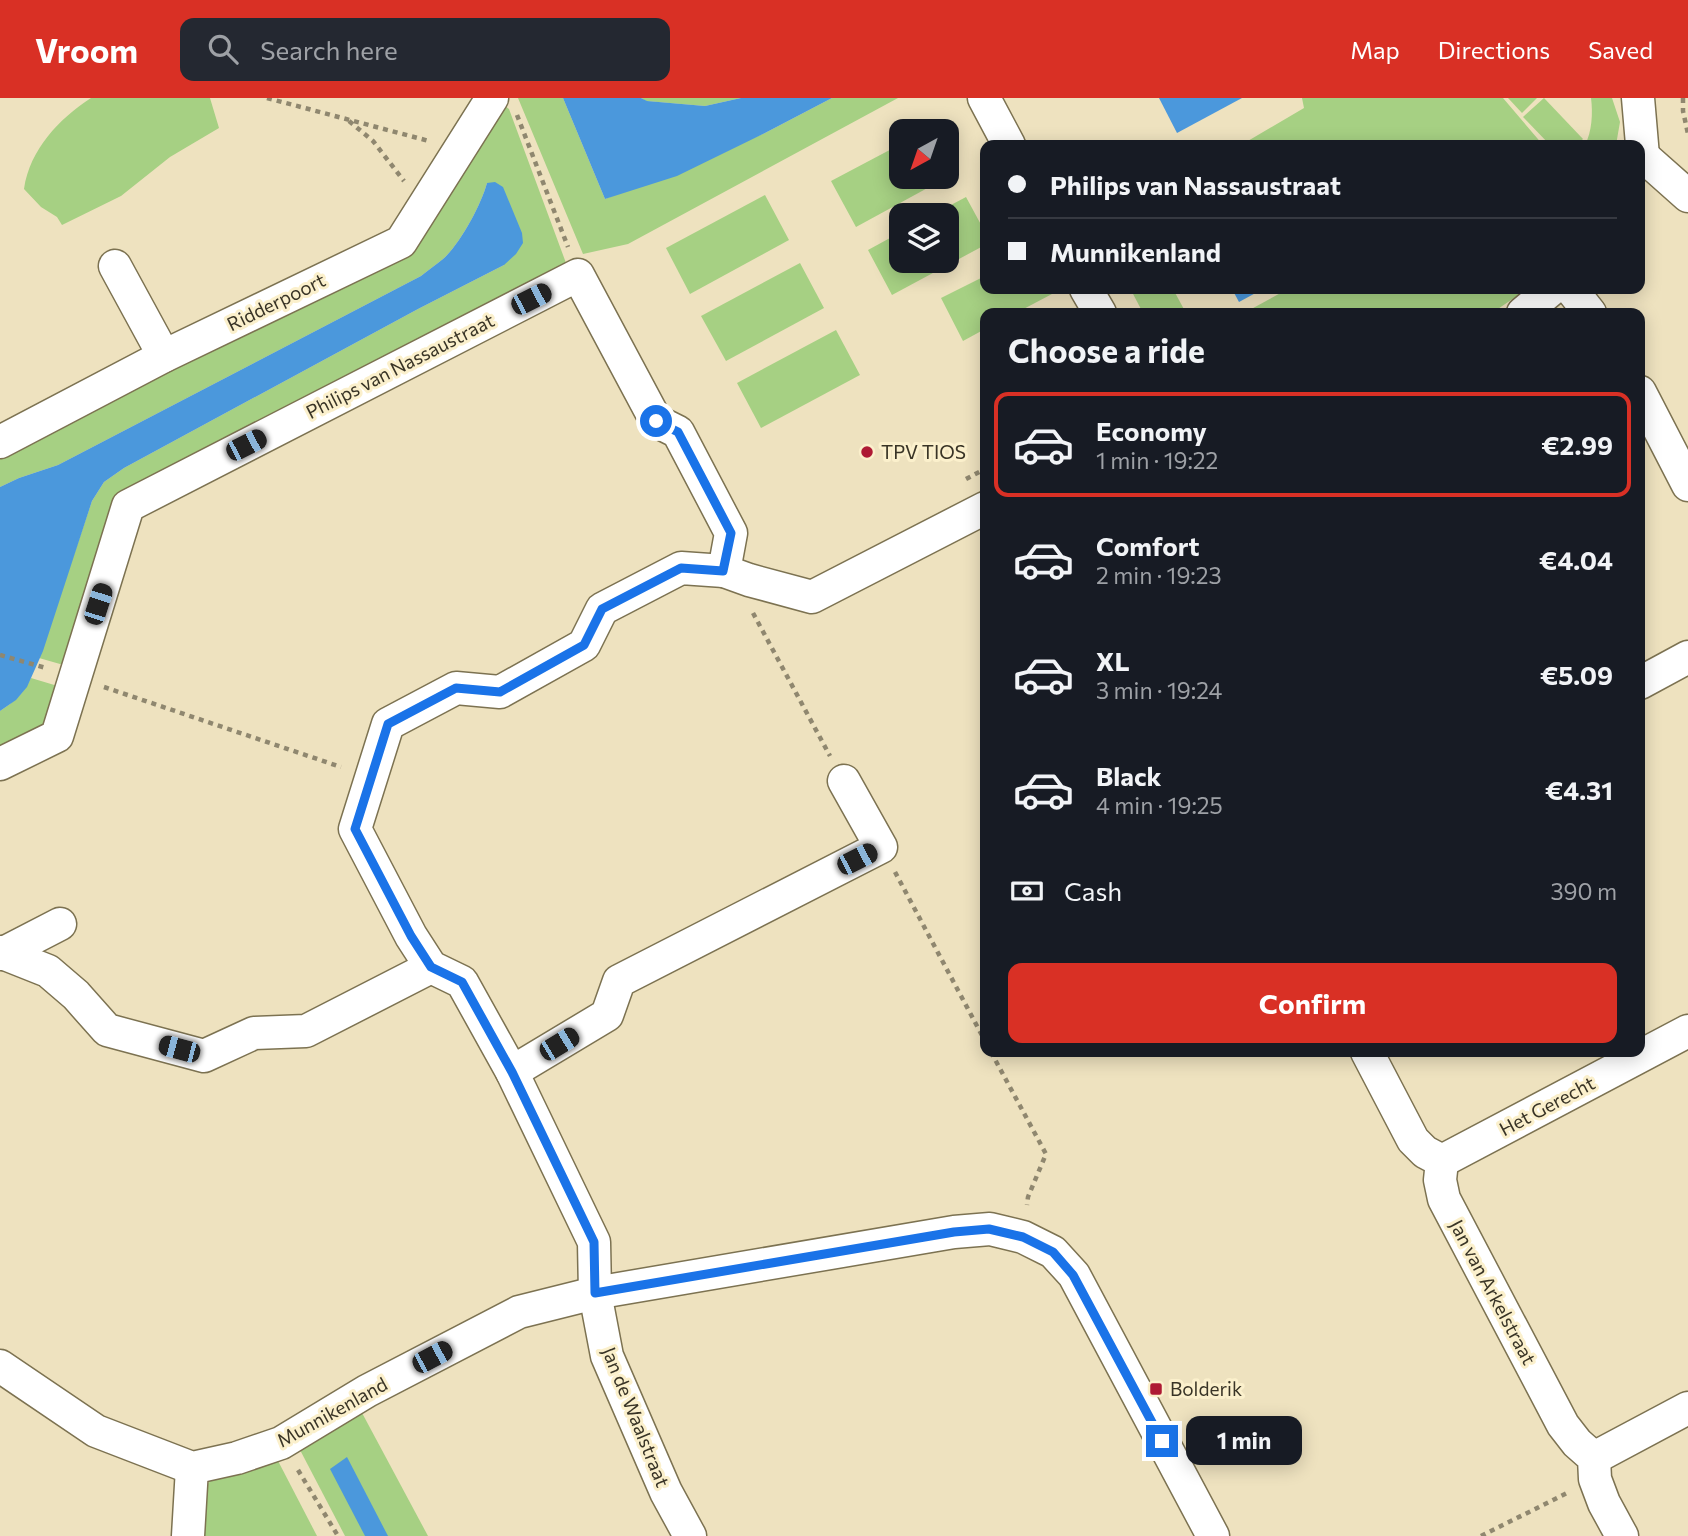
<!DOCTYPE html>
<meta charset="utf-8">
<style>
body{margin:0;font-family:Commissioner,sans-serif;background:#242831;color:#f1f3f6;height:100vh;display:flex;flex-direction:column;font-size:26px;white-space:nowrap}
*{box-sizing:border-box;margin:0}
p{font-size:23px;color:#9ea1a6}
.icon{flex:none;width:38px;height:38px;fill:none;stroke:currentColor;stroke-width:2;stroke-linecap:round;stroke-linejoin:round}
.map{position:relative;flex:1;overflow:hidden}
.side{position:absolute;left:980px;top:210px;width:665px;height:749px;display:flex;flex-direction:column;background:#171b24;border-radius:14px;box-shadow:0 4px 18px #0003}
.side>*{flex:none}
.banner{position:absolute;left:980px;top:42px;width:665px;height:154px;border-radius:14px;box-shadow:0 4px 18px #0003;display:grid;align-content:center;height:154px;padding:0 28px;background:#171b24}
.needle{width:46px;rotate:220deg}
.tools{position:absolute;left:889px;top:21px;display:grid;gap:14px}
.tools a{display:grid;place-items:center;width:70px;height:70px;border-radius:14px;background:#171b24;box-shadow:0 4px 18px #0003;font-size:35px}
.end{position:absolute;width:32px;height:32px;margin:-16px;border:9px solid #1a73e8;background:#fff;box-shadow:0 0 0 4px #fff}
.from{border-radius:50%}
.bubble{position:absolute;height:49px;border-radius:14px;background:#171b24;box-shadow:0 4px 18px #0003;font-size:23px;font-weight:700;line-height:49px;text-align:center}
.car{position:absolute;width:21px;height:42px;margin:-21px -10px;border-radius:9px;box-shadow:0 0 5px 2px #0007;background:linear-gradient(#222 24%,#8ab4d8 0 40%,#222 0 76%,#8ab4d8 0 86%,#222 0)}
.banner b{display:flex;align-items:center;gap:24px;height:66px;font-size:26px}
.banner b+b{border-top:2px solid #363941}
.banner i{width:18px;height:18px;background:#f1f3f6}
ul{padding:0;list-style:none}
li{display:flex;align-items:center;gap:21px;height:105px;margin:0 14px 10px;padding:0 14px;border:4px solid transparent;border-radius:14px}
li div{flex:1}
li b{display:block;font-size:26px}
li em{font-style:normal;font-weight:700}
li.on{border-color:#d93025}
li>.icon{width:63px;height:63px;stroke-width:1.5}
h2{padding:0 28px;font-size:32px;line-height:84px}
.pay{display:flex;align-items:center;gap:18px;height:77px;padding:0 28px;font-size:26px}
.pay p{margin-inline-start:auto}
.button{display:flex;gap:14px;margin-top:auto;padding:14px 28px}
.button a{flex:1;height:80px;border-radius:14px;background:#d93025;color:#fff;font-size:28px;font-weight:700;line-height:80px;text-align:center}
header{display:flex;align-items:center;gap:42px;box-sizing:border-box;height:98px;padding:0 35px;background:#d93025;color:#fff}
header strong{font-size:33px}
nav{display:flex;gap:38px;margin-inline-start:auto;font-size:24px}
.search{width:490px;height:63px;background:#242831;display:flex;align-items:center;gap:18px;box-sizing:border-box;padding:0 24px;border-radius:14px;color:#9ea1a6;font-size:26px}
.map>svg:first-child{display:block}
.green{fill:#a6d083}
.water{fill:#4b98dc}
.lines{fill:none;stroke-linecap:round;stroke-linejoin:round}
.minor-casing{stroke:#7c7251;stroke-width:35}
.path{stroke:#8f876f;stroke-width:4.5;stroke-dasharray:5 5;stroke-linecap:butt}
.minor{stroke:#fff;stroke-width:32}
.route{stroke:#1a73e8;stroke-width:9}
.poi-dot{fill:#ae1a34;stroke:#fbf0cc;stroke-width:2.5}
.labels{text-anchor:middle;stroke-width:6;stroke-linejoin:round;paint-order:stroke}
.street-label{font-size:19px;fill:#393426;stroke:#fbf0cc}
.poi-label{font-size:19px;fill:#393426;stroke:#fbf0cc;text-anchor:start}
</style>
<header>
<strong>Vroom</strong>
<div class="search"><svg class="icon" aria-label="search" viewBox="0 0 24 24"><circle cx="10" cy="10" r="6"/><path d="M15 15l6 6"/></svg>Search here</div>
<nav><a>Map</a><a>Directions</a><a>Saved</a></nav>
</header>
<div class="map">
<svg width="1688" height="1438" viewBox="0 0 1688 1438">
<rect width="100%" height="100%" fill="#eee2bf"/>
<g class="green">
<path d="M91 0H210L219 30 170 59 121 98 62 127 57 119 41 109 24 91C30 51 59 21 91 0Z"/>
<path d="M518 0H563L605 101 765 35 832 0H898L628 146 583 156Z"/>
<path d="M641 0H741L705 8 646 3Z"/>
<path d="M1302 0H1503L1543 47H1241L1304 10Z"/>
<path d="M1508 0H1537L1522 15Z"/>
<path d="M1544 0 1583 41 1577 47H1550L1523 19Z"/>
<path d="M1591 0H1612L1620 24 1616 47H1585C1592 34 1593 15 1591 0Z"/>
<path d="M501 5 509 11 566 165 370 269 138 388 67 568 39 560 92 403 104 384 124 370 418 211 504 167 487 85C481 107 460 146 443 161 436 167 428 172 421 178L58 367 19 380 0 389V358L408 152Z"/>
<path d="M901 46V79H947V61L955 75 856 129 831 83Z"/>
<path d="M765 97 789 142 690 196 666 150Z"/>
<path d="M966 99 985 134V147L892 197 868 152 901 134V163H947V117H932Z"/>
<path d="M800 165 824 210 726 263 701 218Z"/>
<path d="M985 178V191H1049L1052 196 1016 215H985V231L963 243 941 200Z"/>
<path d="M1133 191H1173L1186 215H1143L1131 192Z"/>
<path d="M1288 191H1527L1492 215H1244Z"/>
<path d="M836 232 860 277 761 330 737 285Z"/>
<path d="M31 580 61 589 45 628 0 652V613C14 604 24 595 31 580Z"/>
<path d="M361 1313 428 1438H345L299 1350Z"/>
<path d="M276 1359 317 1438H201L206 1388 220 1372Z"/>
</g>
<g class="water">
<path d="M563 0H641L647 3 705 8 741 0H832L765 35 677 78 605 101Z"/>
<path d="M1159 0H1242L1177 35Z"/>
<path d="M495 84 503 89 522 135 523 145 516 156 504 167 418 211 124 370 104 384 92 403 43 553 27 589 16 602 0 613V389L19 380 58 367 421 178C428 172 436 167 443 161 460 146 481 107 487 85Z"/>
<path d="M1232 191H1263L1239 204Z"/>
<path d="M347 1359 388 1438H365L330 1371Z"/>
</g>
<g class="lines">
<defs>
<g id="minor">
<path d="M984 0 1009 47"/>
<path d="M1638 0 1643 58 1640 63"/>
<path d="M1643 58 1688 98"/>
<path d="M115 168 164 258"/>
<path d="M1086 191 1100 215"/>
<path d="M1571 191 1590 215"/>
<path d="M1523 215 1552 191"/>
<path d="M1640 294 1688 387"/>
<path d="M0 344 164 258 401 144 492 0"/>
<path d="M724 473 749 482 812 499 985 410"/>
<path d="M1640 585 1688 559"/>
<path d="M0 666 57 638 128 408 578 177 656 323 678 334 731 435 724 473 681 470 602 511 584 547 500 594 456 590 388 626 355 731 411 838 431 869 462 884 512 974 594 1144 595 1195 607 1258 666 1394 690 1438"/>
<path d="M0 854 48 873 76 897 107 932 204 958 254 935 306 933 431 869"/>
<path d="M2 856 60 826"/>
<path d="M1367 954 1413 1042 1425 1054 1442 1063 1440 1082 1444 1101 1563 1327 1577 1345 1594 1360 1595 1381 1604 1405 1622 1438"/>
<path d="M512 974 607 917 619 883 881 749 844 683"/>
<path d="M1442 1063 1688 933"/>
<path d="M0 1268 96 1333 192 1370 237 1360 281 1345 367 1293 519 1214 595 1195 954 1134 990 1131 1023 1139 1053 1154 1074 1177 1213 1438"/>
<path d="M1594 1360 1688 1310"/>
<path d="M188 1438 192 1370"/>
</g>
</defs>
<use href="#minor" class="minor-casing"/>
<g class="path">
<path d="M267 0 429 43"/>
<path d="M1683 0V13L1688 36"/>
<path d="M517 17 568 149"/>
<path d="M349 23 373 43 404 83"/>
<path d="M966 381 985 371"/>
<path d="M753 515 830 658"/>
<path d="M0 557 46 570"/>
<path d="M104 589 341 669"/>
<path d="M895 774 985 943"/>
<path d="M991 954 1046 1056 1028 1099 1027 1107"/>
<path d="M298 1372 338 1438"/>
<path d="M1481 1438 1569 1394"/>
</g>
<use href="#minor" class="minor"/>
</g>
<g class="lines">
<path class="route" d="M656 323 678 334 731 435 723 473 681 470 602 511 584 547 500 594 456 590 388 626 355 731 411 838 431 869 462 884 512 974 594 1144 595 1195 954 1134 989 1131 1023 1139 1053 1154 1073 1177 1162 1343"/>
</g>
<g class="poi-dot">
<circle cx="867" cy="354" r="7"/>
<rect x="1149" y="1284" width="14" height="14" rx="3.5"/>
</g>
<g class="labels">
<g class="street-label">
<text transform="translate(276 204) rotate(-26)" y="7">Ridderpoort</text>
<text transform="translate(400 268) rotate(-27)" y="7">Philips van Nassaustraat</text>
<text transform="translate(1547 1008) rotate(-28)" y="7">Het Gerecht</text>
<text transform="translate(1493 1194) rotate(62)" y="7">Jan van Arkelstraat</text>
<text transform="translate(332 1314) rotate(-29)" y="7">Munnikenland</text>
<text transform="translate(636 1319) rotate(68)" y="7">Jan de Waalstraat</text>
</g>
<g class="poi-label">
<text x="881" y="361">TPV TIOS</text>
<text x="1170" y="1298">Bolderik</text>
</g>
</g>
</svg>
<div class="tools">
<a><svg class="needle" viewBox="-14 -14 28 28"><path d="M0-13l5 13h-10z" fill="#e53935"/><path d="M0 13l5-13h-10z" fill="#9ea1a6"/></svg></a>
<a><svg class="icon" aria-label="layers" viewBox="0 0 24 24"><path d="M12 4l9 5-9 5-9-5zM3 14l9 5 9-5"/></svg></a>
</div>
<i class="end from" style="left:656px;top:323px"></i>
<i class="end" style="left:1162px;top:1343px"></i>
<div class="bubble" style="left:1186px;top:1318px;width:116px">1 min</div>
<i class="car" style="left:531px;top:201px;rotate:63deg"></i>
<i class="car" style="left:246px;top:347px;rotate:63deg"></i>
<i class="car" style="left:98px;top:506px;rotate:18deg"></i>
<i class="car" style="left:857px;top:761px;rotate:63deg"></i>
<i class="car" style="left:559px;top:946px;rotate:59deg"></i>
<i class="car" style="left:179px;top:951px;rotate:285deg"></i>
<i class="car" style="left:432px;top:1259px;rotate:62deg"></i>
<div class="banner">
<b><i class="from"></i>Philips van Nassaustraat</b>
<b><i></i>Munnikenland</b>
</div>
<section class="side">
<h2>Choose a ride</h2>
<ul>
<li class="on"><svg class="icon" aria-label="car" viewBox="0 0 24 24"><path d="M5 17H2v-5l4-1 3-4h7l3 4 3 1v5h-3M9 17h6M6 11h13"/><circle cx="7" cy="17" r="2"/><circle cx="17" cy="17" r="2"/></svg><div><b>Economy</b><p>1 min · 19:22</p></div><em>€2.99</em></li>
<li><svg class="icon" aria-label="car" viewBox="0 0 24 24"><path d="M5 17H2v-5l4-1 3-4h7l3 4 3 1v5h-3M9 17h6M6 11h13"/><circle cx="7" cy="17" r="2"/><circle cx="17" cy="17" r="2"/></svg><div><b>Comfort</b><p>2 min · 19:23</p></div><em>€4.04</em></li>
<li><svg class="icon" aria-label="car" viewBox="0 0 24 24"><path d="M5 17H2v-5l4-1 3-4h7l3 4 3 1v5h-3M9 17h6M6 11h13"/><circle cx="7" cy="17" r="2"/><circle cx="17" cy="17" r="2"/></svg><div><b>XL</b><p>3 min · 19:24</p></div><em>€5.09</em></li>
<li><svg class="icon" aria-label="car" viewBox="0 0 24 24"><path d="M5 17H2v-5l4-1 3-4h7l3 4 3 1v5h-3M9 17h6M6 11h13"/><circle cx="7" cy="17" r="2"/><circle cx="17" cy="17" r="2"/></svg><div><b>Black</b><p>4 min · 19:25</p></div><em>€4.31</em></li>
</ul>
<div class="pay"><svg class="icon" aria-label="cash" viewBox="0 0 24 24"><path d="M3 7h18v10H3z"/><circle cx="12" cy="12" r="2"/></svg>Cash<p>390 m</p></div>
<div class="button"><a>Confirm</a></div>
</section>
</div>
